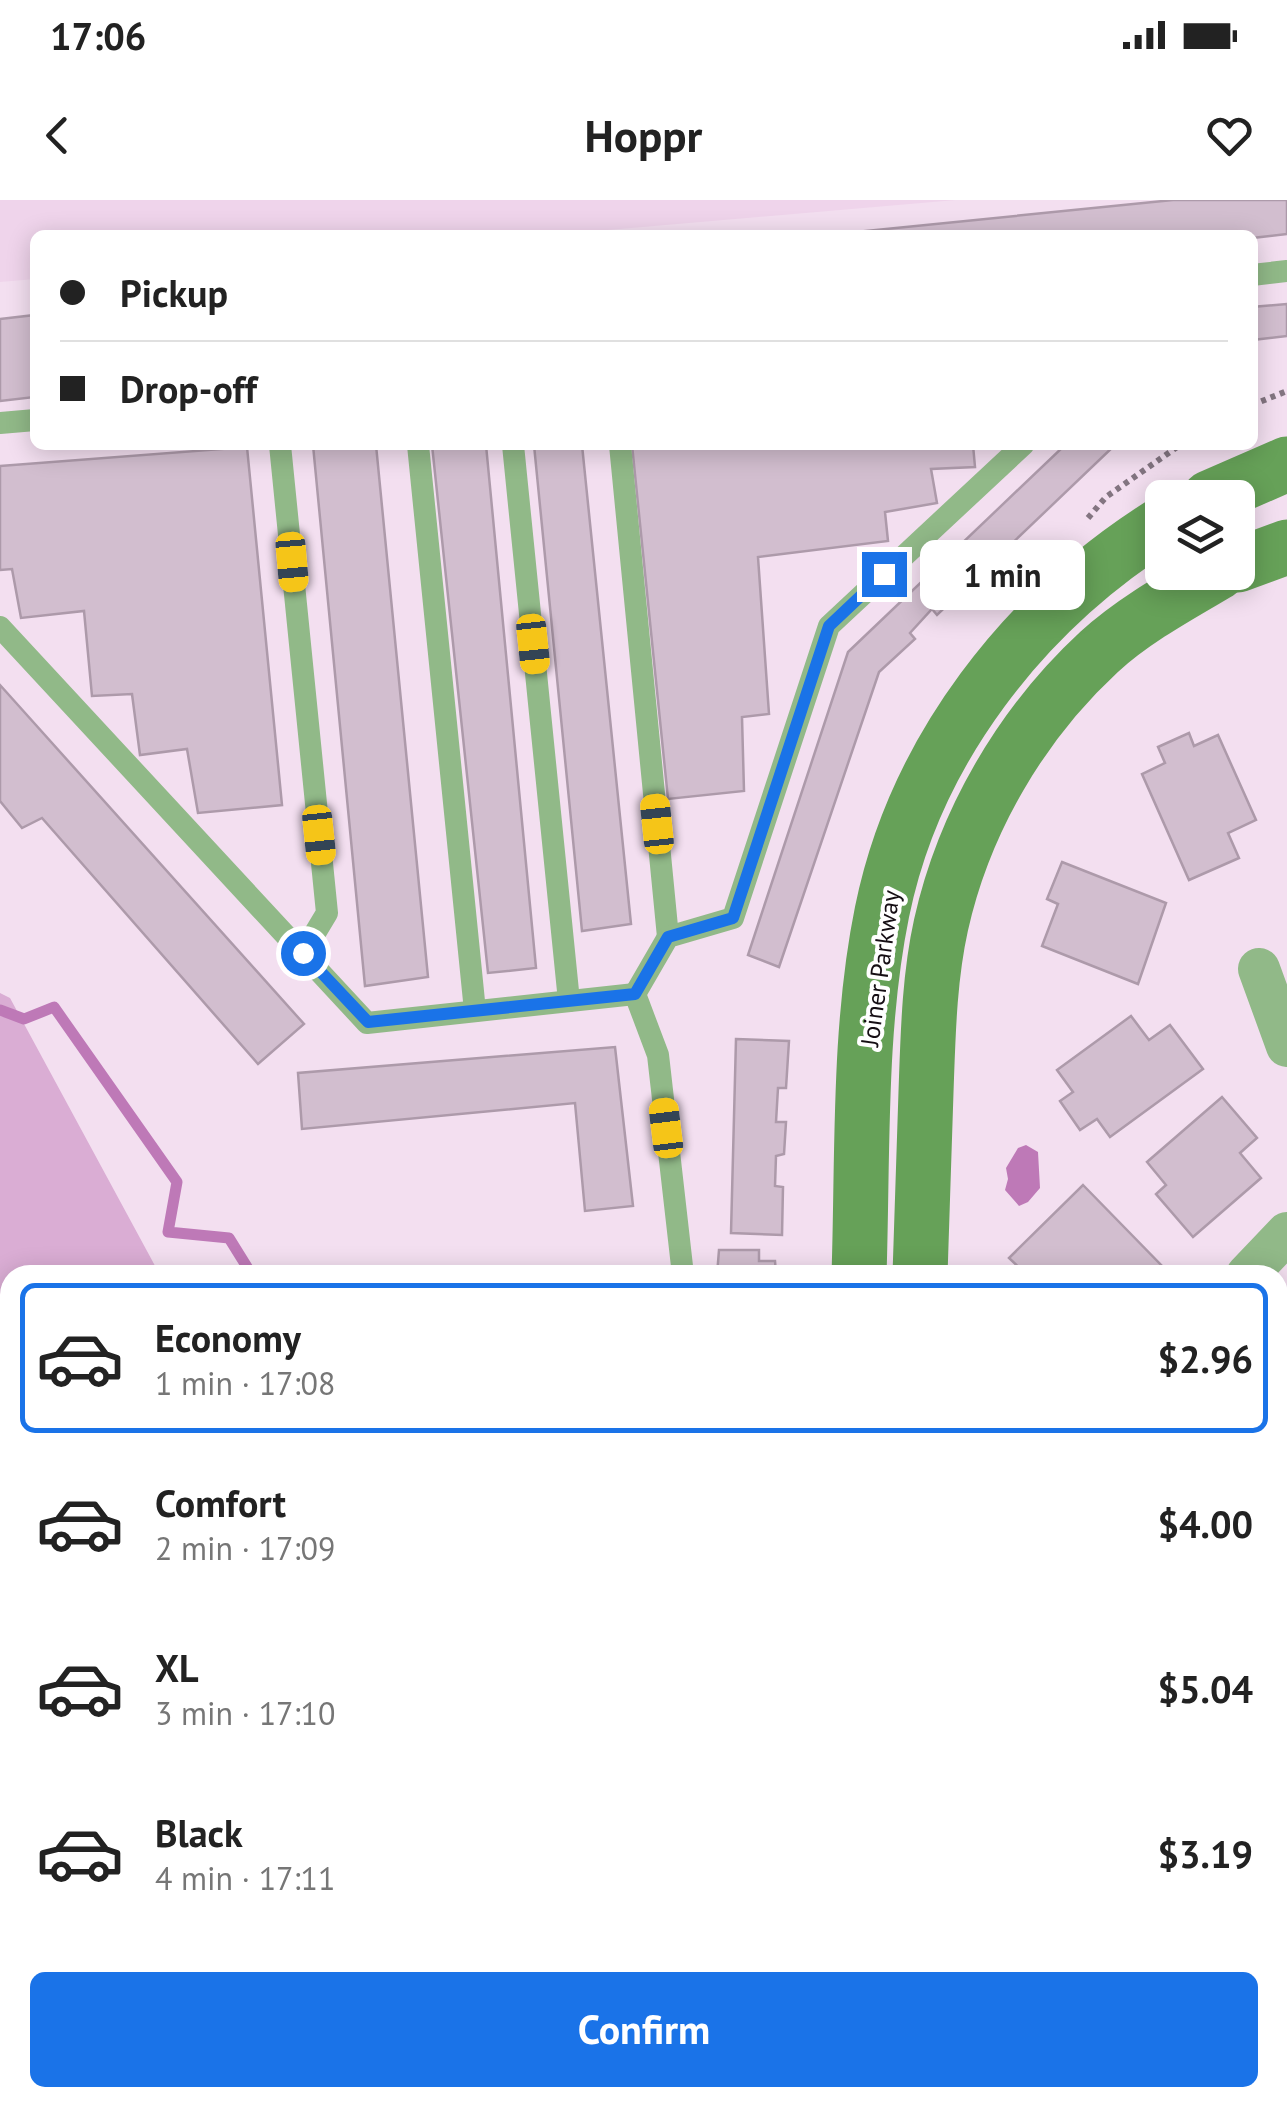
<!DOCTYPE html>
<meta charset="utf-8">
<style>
body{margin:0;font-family:"PT Sans",sans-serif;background:#f6f6f6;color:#222;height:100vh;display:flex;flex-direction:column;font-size:38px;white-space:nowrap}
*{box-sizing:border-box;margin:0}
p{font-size:32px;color:#767676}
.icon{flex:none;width:55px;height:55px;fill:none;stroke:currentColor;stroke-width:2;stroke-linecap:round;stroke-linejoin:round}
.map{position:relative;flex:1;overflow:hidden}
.details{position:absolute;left:0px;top:1065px;width:1288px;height:842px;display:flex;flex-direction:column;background:#fff;border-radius:30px 30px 0 0;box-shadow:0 5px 25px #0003}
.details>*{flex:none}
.top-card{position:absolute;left:30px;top:30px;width:1228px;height:220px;border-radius:15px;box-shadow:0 5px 25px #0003;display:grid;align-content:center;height:220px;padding:0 30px;background:#fff}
.buttons{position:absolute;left:1145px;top:280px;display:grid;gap:20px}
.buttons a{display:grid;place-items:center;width:110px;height:110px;border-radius:15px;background:#fff;box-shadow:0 5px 25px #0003;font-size:50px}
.end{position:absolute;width:45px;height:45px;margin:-22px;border:12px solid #1a73e8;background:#fff;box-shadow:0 0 0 5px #fff}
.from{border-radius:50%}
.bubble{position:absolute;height:70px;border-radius:15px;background:#fff;box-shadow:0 5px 25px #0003;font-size:32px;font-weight:700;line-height:70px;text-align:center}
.car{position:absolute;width:30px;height:60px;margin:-30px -15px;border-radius:12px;box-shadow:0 0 8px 2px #0007;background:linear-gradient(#f5c518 24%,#345 0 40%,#f5c518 0 76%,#345 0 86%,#f5c518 0)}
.top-card b{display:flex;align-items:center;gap:35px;height:95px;font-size:38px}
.top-card b+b{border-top:2px solid #e0e0e0}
.top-card i{width:25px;height:25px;background:#222}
ul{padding:18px 0 0;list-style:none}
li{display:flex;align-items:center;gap:30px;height:150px;margin:0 20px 15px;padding:0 10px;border:5px solid transparent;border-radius:15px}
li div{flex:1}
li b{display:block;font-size:38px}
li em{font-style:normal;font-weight:700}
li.current{border-color:#1a73e8}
li>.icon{width:90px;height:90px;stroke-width:1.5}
.button{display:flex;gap:20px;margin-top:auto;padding:20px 30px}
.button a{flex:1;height:115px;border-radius:15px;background:#1a73e8;color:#fff;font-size:40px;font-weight:700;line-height:115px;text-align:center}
.status{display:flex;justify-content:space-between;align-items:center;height:70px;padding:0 50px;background:#fff;direction:ltr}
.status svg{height:28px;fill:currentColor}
header{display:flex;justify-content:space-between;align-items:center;height:130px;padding:0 30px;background:#fff;font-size:45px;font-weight:700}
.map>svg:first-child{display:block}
.built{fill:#efd4eb}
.green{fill:#daadd4}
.water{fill:#be79b7}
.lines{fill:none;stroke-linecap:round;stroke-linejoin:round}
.stream{stroke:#be79b7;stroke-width:11}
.building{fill:#d2becf;stroke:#ad9aaa;stroke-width:2.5}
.path{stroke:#837581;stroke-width:6;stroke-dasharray:5 5;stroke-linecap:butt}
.lane{stroke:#91b988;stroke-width:22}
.street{stroke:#91b988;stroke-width:42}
.secondary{stroke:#66a158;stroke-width:55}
.route{stroke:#1a73e8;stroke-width:12}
.labels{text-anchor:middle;stroke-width:8;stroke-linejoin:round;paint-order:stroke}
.street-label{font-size:25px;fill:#150e14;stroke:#fff}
</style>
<div class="status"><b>17:06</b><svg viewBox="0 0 49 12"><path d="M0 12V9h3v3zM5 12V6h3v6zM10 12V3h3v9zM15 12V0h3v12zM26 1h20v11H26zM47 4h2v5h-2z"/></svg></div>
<header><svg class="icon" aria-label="back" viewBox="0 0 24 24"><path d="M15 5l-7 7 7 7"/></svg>Hoppr<svg class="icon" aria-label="heart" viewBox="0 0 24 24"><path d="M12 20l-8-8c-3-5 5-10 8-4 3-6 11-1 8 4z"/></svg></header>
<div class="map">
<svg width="1287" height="1907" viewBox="0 0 1287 1907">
<rect width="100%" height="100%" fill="#f3dff0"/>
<path class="built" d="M0 0H956L550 35H35V79L0 82Z"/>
<g class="green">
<path d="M0 793 10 798 160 1075H10V1790L0 1781Z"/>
<path d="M103 1898H267L263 1907H105Z"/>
</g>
<path class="water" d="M1026 945 1038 952 1040 988 1028 1002 1019 1006 1005 990 1008 979 1006 968 1018 948Z"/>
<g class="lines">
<g class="stream">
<path d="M0 810 24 819 54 807 177 982 168 1032 229 1038 252 1075"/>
<path d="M341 1907 353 1898"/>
</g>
</g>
<g class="building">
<path d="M1173 0H1287V34L1252 38V35H826Z"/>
<path d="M1287 104V136L1252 140V107Z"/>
<path d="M35 115V197L0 201V119Z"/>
<path d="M313 245H376L428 777 365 786Z"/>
<path d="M432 245H486L536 768 488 773Z"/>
<path d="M534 245H582L631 724 582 731Z"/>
<path d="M632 245H973L975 267 931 269 937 303 885 312 888 341 758 357 769 514 742 517 744 591 668 599Z"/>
<path d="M1065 245H1115L937 415 932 409 910 433 915 439 879 472 779 767 748 755 848 452Z"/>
<path d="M247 247 282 605 198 613 187 549 140 555 132 494 92 496 84 411 21 418 12 369 0 370V266Z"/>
<path d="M0 485 304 824 258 864 42 618 22 628 0 601Z"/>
<path d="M1189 533 1194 546 1218 535 1256 620 1228 633 1239 658 1189 680 1142 574 1165 563 1158 547Z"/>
<path d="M1062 662 1166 703 1138 784 1042 746 1058 704 1047 699Z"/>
<path d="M1131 816 1149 840 1170 825 1203 869 1110 937 1097 919 1080 930 1060 901 1073 892 1057 870Z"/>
<path d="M736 839 789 841 786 888H778L776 922H786L784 954 776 956 775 986 783 987 782 1035 731 1033Z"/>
<path d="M615 847 633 1006 585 1011 575 903 302 929 298 873Z"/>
<path d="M1222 897 1257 938 1240 953 1261 978 1193 1037 1156 994 1166 985 1147 962Z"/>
<path d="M1083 985 1164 1068 1157 1075H1027L1009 1058Z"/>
<path d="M719 1050H759V1061H775L776 1074 783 1075H717Z"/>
<path d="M1278 1223 1287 1233V1256L1279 1264 1287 1273V1281L1278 1290Z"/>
<path d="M1287 1423V1463H1284L1287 1519 1278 1520V1425Z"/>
<path d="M1287 1535V1632L1278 1633V1536Z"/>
<rect x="1278" y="1650" width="9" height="94"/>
<path d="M1287 1766V1859L1278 1860V1767Z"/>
<path d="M0 1860 10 1871V1898H32L40 1907H0Z"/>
<path d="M1278 1875H1287V1907H1223L1222 1898H1278Z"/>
<rect x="782" y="1898" width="91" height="9"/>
<path d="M890 1898H985V1907H889Z"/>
<path d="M1002 1898H1107L1108 1907H1003Z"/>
</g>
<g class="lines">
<g class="path">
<path d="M1252 205 1287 191"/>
<path d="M1088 318 1106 297 1180 245"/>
<path d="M0 1834 10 1843"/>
<path d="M69 1898 75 1907"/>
<path d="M541 1907 549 1898"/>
</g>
<g class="lane">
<path d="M1252 75 1287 71"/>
<path d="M0 223 35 220"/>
<path d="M280 245 327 713 303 753"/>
<path d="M418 245 475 811"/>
<path d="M513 245 569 801"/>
<path d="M620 245 668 737"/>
<path d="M0 427 367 823 635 794"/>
<path d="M635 794 668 737 733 718 829 426 1023 245"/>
<path d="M635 794 658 855 683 1075"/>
</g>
<g class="street">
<path d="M1259 769 1287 846"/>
<path d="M1247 1075 1287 1033"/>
<path d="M1163 1898 1164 1907"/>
</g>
<g class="secondary">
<path d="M1209 298 1287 264"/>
<path d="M1238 365 1287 347"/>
<path d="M859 1075C863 956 858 830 882 712 915 550 1024 411 1162 324"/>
<path d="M920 1075C922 1014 924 953 926 892 928 837 929 779 941 725 964 622 1021 524 1099 452 1134 420 1178 396 1219 372"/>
<path d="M605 1907 613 1898"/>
</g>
</g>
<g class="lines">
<path class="route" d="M303 753 368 822 635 794 668 737 733 718 829 426 884 374"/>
</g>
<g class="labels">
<g class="street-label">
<text transform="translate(880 768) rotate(-82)" y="9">Joiner Parkway</text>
</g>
</g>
</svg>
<div class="buttons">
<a><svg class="icon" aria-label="layers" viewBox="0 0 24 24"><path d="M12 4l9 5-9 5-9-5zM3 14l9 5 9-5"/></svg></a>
</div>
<i class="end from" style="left:303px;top:753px"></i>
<i class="end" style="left:884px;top:374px"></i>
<div class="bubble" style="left:920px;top:340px;width:165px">1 min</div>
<i class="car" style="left:292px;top:362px;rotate:175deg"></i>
<i class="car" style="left:533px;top:444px;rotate:174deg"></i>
<i class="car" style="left:657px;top:624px;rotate:354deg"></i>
<i class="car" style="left:319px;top:635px;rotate:174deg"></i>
<i class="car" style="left:666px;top:928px;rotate:353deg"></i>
<div class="top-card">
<b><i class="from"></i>Pickup</b>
<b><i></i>Drop-off</b>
</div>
<section class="details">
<ul>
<li class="current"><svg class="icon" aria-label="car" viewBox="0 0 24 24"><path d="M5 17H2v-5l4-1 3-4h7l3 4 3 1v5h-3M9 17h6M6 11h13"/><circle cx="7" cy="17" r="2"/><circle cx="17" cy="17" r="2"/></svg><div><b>Economy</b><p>1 min · 17:08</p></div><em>$2.96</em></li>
<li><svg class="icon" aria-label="car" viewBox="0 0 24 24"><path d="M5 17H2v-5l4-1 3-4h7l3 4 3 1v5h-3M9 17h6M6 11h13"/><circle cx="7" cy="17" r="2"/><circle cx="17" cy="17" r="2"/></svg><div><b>Comfort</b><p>2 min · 17:09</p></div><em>$4.00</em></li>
<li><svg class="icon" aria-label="car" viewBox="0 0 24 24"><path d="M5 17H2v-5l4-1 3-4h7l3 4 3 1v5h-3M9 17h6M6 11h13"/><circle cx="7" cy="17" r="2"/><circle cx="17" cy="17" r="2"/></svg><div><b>XL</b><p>3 min · 17:10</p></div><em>$5.04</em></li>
<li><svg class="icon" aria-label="car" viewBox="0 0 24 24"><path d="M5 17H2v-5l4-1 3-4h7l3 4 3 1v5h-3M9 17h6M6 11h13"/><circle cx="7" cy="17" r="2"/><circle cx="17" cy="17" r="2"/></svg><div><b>Black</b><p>4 min · 17:11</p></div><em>$3.19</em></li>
</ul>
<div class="button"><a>Confirm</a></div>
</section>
</div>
